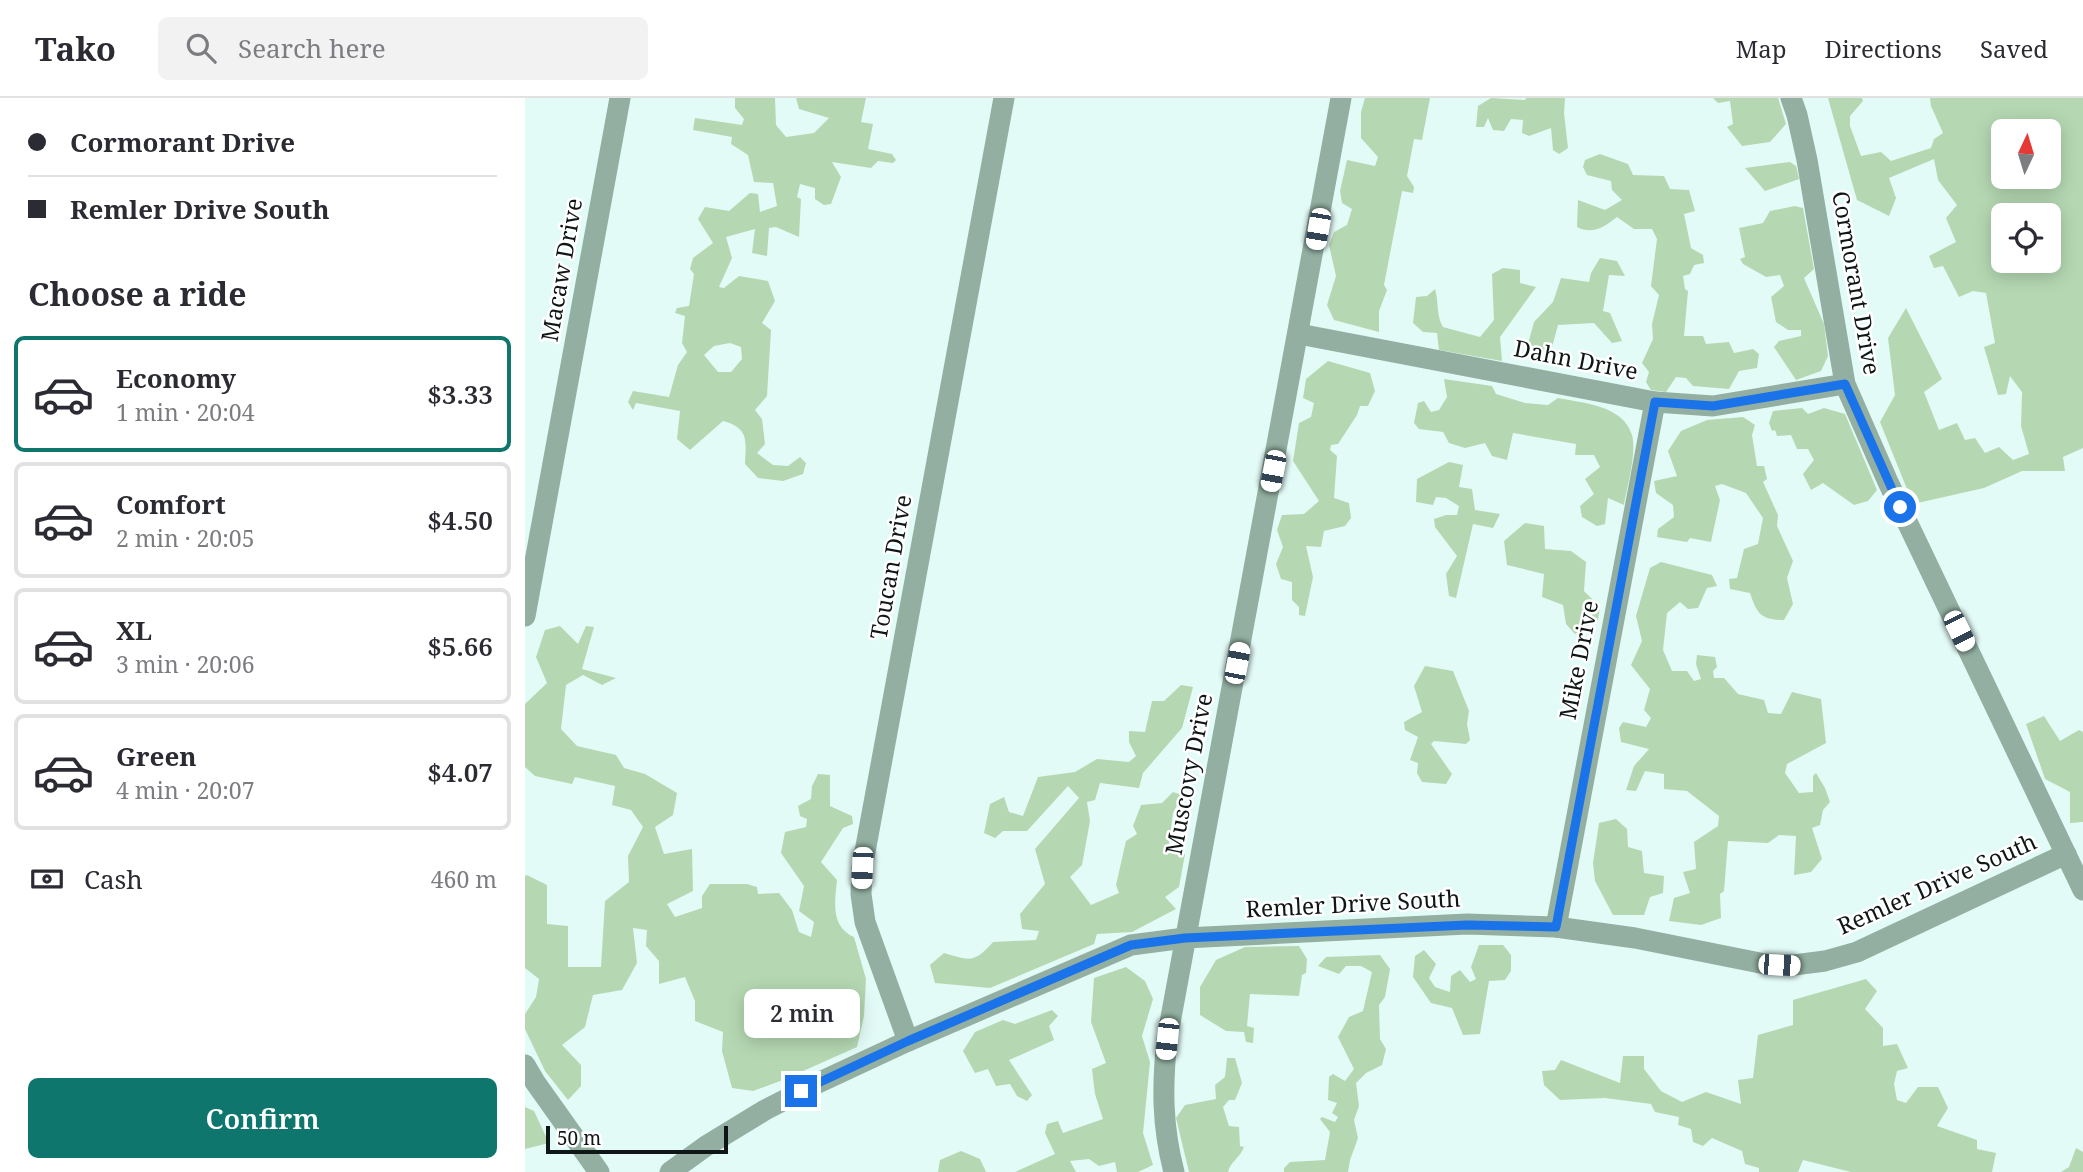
<!DOCTYPE html>
<meta charset="utf-8">
<style>
body{margin:0;font-family:"Noto Serif",serif;background:#f2f2f3;color:#2b2b33;height:100vh;display:flex;flex-direction:column;font-size:26px;white-space:nowrap}
*{box-sizing:border-box;margin:0}
p{font-size:23px;color:#7c7c81}
.icon{flex:none;width:38px;height:38px;fill:none;stroke:currentColor;stroke-width:2;stroke-linecap:round;stroke-linejoin:round}
.map{position:relative;flex:1;overflow:hidden}
.panel{display:flex;flex-direction:column;background:#fff;width:525px}
.panel>*{flex:none}
.guide{display:grid;align-content:center;height:154px;padding:0 28px;background:#fff}
.needle{width:46px;rotate:4deg}
.tools{position:absolute;left:1466px;top:21px;display:grid;gap:14px}
.tools a{display:grid;place-items:center;width:70px;height:70px;border-radius:10px;background:#fff;box-shadow:0 4px 18px #0003;font-size:35px}
.scale{position:absolute;left:21px;bottom:18px;width:182px;box-sizing:border-box;padding-left:7px;border:4px solid #0f1716;border-top:0;font-size:19px;line-height:24px;white-space:nowrap;color:#0f1716;-webkit-text-stroke:5px #fff;paint-order:stroke}
.end{position:absolute;width:32px;height:32px;margin:-16px;border:9px solid #1a73e8;background:#fff;box-shadow:0 0 0 4px #fff}
.from{border-radius:50%}
.bubble{position:absolute;height:49px;border-radius:10px;background:#fff;box-shadow:0 4px 18px #0003;font-size:23px;font-weight:600;line-height:49px;text-align:center}
.car{position:absolute;width:21px;height:42px;margin:-21px -10px;border-radius:9px;box-shadow:0 0 5px 2px #0007;background:linear-gradient(#fff 24%,#345 0 40%,#fff 0 76%,#345 0 86%,#fff 0)}
.guide b{display:flex;align-items:center;gap:24px;height:66px;font-size:26px}
.guide b+b{border-top:2px solid #e1e1e2}
.guide i{width:18px;height:18px;background:#2b2b33}
ul{padding:0;list-style:none}
li{display:flex;align-items:center;gap:21px;height:116px;margin:0 14px 10px;padding:0 14px;border:4px solid #e1e1e2;border-radius:10px}
li div{flex:1}
li b{display:block;font-size:26px}
li em{font-style:normal;font-weight:600}
li.selected{border-color:#0f766e}
li>.icon{width:63px;height:63px;stroke-width:1.5}
h2{padding:0 28px;font-size:32px;line-height:84px}
.pay{display:flex;align-items:center;gap:18px;height:77px;padding:0 28px;font-size:26px}
.pay p{margin-inline-start:auto}
.action{display:flex;gap:14px;margin-top:auto;padding:14px 28px}
.action a{flex:1;height:80px;border-radius:10px;background:#0f766e;color:#fff;font-size:28px;font-weight:600;line-height:80px;text-align:center}
header{display:flex;align-items:center;gap:42px;box-sizing:border-box;height:98px;padding:0 35px;background:#fff;border-bottom:2px solid #e1e1e2}
header strong{font-size:33px}
nav{display:flex;gap:38px;margin-inline-start:auto;font-size:24px}
.search{width:490px;height:63px;background:#f2f2f3;display:flex;align-items:center;gap:18px;box-sizing:border-box;padding:0 24px;border-radius:10px;color:#7c7c81;font-size:26px}
main{display:flex;flex:1;min-height:0}
.map>svg:first-child{display:block}
.green{fill:#b5d8b2;fill-rule:evenodd}
.lines{fill:none;stroke-linecap:round;stroke-linejoin:round}
.street{stroke:#92afa1;stroke-width:21}
.route{stroke:#1a73e8;stroke-width:9}
.labels{text-anchor:middle;stroke-width:5;stroke-linejoin:round;paint-order:stroke}
.street-label{font-size:23px;fill:#0f1716;stroke:#fff}
</style>
<header>
<strong>Tako</strong>
<div class="search"><svg class="icon" aria-label="search" viewBox="0 0 24 24"><circle cx="10" cy="10" r="6"/><path d="M15 15l6 6"/></svg>Search here</div>
<nav><a>Map</a><a>Directions</a><a>Saved</a></nav>
</header>
<main>
<section class="panel">
<div class="guide">
<b><i class="from"></i>Cormorant Drive</b>
<b><i></i>Remler Drive South</b>
</div>
<h2>Choose a ride</h2>
<ul>
<li class="selected"><svg class="icon" aria-label="car" viewBox="0 0 24 24"><path d="M5 17H2v-5l4-1 3-4h7l3 4 3 1v5h-3M9 17h6M6 11h13"/><circle cx="7" cy="17" r="2"/><circle cx="17" cy="17" r="2"/></svg><div><b>Economy</b><p>1 min · 20:04</p></div><em>$3.33</em></li>
<li><svg class="icon" aria-label="car" viewBox="0 0 24 24"><path d="M5 17H2v-5l4-1 3-4h7l3 4 3 1v5h-3M9 17h6M6 11h13"/><circle cx="7" cy="17" r="2"/><circle cx="17" cy="17" r="2"/></svg><div><b>Comfort</b><p>2 min · 20:05</p></div><em>$4.50</em></li>
<li><svg class="icon" aria-label="car" viewBox="0 0 24 24"><path d="M5 17H2v-5l4-1 3-4h7l3 4 3 1v5h-3M9 17h6M6 11h13"/><circle cx="7" cy="17" r="2"/><circle cx="17" cy="17" r="2"/></svg><div><b>XL</b><p>3 min · 20:06</p></div><em>$5.66</em></li>
<li><svg class="icon" aria-label="car" viewBox="0 0 24 24"><path d="M5 17H2v-5l4-1 3-4h7l3 4 3 1v5h-3M9 17h6M6 11h13"/><circle cx="7" cy="17" r="2"/><circle cx="17" cy="17" r="2"/></svg><div><b>Green</b><p>4 min · 20:07</p></div><em>$4.07</em></li>
</ul>
<div class="pay"><svg class="icon" aria-label="cash" viewBox="0 0 24 24"><path d="M3 7h18v10H3z"/><circle cx="12" cy="12" r="2"/></svg>Cash<p>460 m</p></div>
<div class="action"><a>Confirm</a></div>
</section>
<div class="map">
<svg width="1558" height="1074" viewBox="0 0 1558 1074">
<rect width="100%" height="100%" fill="#e3fbf7"/>
<g class="green">
<path d="M210 0H250L251 27 261 39 289 35 304 20 274 11 271 0H341L336 24 348 26 343 51 367 56 371 62 368 65 353 63 346 70 307 64 316 79 306 106 299 107 290 101V90L275 86 272 99 276 101 274 139 251 129 244 130 242 158 227 155 230 131 201 139 207 160 194 189 199 190 214 178 243 183 250 203 237 225 246 232 242 298 230 312 237 321 240 346 232 355 248 367 263 368 275 359 281 365 278 376 258 383 233 380 220 366C221 342 224 330 198 323L165 352 152 341 155 313 111 305 108 312 103 304 108 293 144 299 153 267 162 254 157 245 160 218 150 215 152 210 164 208 169 176 165 171 168 160 188 145 173 121 180 109 204 113 225 95 233 96 235 114 252 108 248 85 229 84 223 57 206 46 207 39 168 32 170 20 217 27 219 21 210 10ZM205 245 216 249 217 261 206 274H193L179 257 189 248Z"/>
<path d="M840 0H905L897 42 889 41 882 78 889 89 888 95 877 93 859 187 862 192 854 213V234L809 222 802 207 811 178 804 147 809 134 822 127 827 111 817 105 815 93 822 62 850 68 853 59 836 40V14Z"/>
<path d="M966 0 1000 2 1001 0H1040L1039 15 1043 50 1034 56 1028 52 1026 30 1004 38 997 35 998 22 986 21 979 33 968 32 963 20 959 29H951L953 8Z"/>
<path d="M1188 0H1253L1261 26 1245 44 1217 48 1202 29 1208 26 1205 3 1193 5Z"/>
<path d="M1303 0H1337L1338 3 1325 18V28L1336 58 1356 54 1366 63 1406 50 1409 41 1418 35 1406 8 1405 0H1558V350L1538 359 1540 373H1497L1459 390 1388 406 1355 324 1370 297 1363 240 1381 210 1417 281 1399 294 1414 332 1432 325 1440 342 1450 340 1460 355 1474 349 1488 362 1504 356 1496 328 1497 294 1485 278 1481 296 1473 297 1459 249 1470 245 1461 195 1448 193 1434 199 1418 168 1409 170 1404 158 1431 144 1421 120 1432 107 1413 82 1409 61 1364 80 1371 100 1364 118 1332 102ZM1479 33H1524V79H1479ZM1479 117H1524V163H1479Z"/>
<path d="M1075 56 1103 66 1108 77 1139 78 1145 91 1164 92 1170 113 1159 116 1166 150 1178 157 1179 165 1169 167 1165 176 1158 178 1160 191 1163 193 1159 238H1178L1181 246 1204 244 1209 255 1228 251 1234 256 1232 270 1214 273 1204 291 1168 288 1161 280 1151 279 1141 294 1126 292 1121 284 1124 274 1117 265 1128 241 1127 226 1134 197 1126 188 1132 141 1127 131H1109L1092 119C1080 129 1067 137 1052 129L1053 102 1080 112 1097 102 1087 92 1086 83 1062 77 1058 69 1060 62Z"/>
<path d="M1265 64 1271 68 1274 81 1240 93 1220 70Z"/>
<path d="M1270 108 1278 110 1289 171 1279 180 1299 226 1303 258 1296 273 1271 282 1249 249 1254 243 1276 238V232H1263L1251 224 1246 199 1259 188 1255 177 1241 179 1218 166 1215 161 1220 159 1214 130 1238 125 1245 113Z"/>
<path d="M1075 160 1092 163 1100 178 1084 177 1078 213 1085 215 1097 243 1087 245 1069 225 1033 227 1026 253H1013L1003 246 1009 224 1028 204 1036 180 1064 184 1066 175Z"/>
<path d="M978 170 995 172V185L1011 189 975 239 977 263 914 252 912 235 898 234 888 225 891 199 902 198 910 191C914 204 911 218 918 229L955 239 969 222 967 176Z"/>
<path d="M803 263 845 275 850 293 843 308H835L832 317 813 346 806 347 805 352 812 358 809 400 824 405 826 420 820 428 799 433 796 449 781 448 788 479 780 518 774 517V509L767 502V484L756 481 751 466 758 449 752 432 757 417 779 416 794 403 768 363 774 325 786 319 789 305 778 300 781 281Z"/>
<path d="M919 281 967 288 971 296 1000 305 1023 307 1033 300C1058 305 1098 307 1107 337 1112 354 1102 389 1099 407L1083 400 1080 426 1072 428 1057 419 1055 408 1069 396 1060 381 1075 369 1069 357H1050L1051 346 988 335 982 362 967 358 960 345 940 350 924 345 918 334 894 331 889 325 893 305 899 303 906 314 914 312 922 299Z"/>
<path d="M1277 310 1283 316 1299 310 1320 316 1352 392 1343 403 1329 407 1298 385 1286 392 1278 376 1289 362 1283 351H1272L1266 337 1252 338 1250 332 1247 333 1244 325 1248 313Z"/>
<path d="M1218 319 1230 327 1227 337 1232 368H1239L1242 381 1238 384 1253 417 1252 428 1268 463 1262 480 1268 506 1259 522C1236 522 1232 516 1225 495L1205 491 1204 481 1212 480 1219 451 1233 446 1238 420 1221 395 1197 386 1190 388 1195 402 1186 444 1165 440 1162 444 1132 439 1133 431 1149 419 1148 407 1131 395 1129 383 1152 378 1143 353 1156 333 1182 322Z"/>
<path d="M924 364 938 367 934 389 947 391 950 412 975 416 968 430 948 426 931 500 924 498 921 476 932 458 910 429 909 421 921 417H932L934 408 921 400 911 399 908 407 891 404 892 381Z"/>
<path d="M1000 425 1019 428 1020 451 1046 453 1061 464 1059 493 1075 509 1073 522 1050 536 1041 526 1038 507 1017 499 1019 476 982 467 979 443Z"/>
<path d="M1136 464 1187 477 1192 488 1182 490 1173 510 1163 511 1155 504 1142 515 1138 552 1147 573H1162L1169 583 1176 581 1171 566 1172 557 1190 559 1192 569 1188 573 1189 580H1199L1213 596 1239 602 1243 615 1256 616 1267 594 1296 601 1301 645 1262 666 1260 675 1274 695 1288 694V678L1291 675 1300 690 1305 704 1298 712 1295 727 1287 730 1297 761 1286 774 1269 777 1271 738 1254 737 1243 745 1203 743 1199 793 1195 796 1196 820 1176 827 1144 823 1149 800 1165 795 1158 774 1171 771 1169 744 1193 728 1194 718 1162 693 1139 691V676L1120 673 1111 693 1101 692 1109 668 1124 651 1096 644 1094 630 1098 624 1121 629 1126 620 1119 612 1125 591 1106 567 1117 543 1111 518 1125 470Z"/>
<path d="M35 528 53 546 61 528 69 529 57 571 91 580 77 587 58 577 41 587 36 631 52 648 91 657 99 670 120 676 152 695 148 717 130 729 139 756 167 751 168 793 142 806 150 819 177 810V798L185 786H222L232 789 233 796 254 795 267 812 274 834 286 839 289 824 274 813 279 788 256 755 260 734 281 729 282 721 275 718 273 708 286 701 287 688 293 676 305 677V708L327 718 328 726 318 730 296 764 312 782C310 803 305 828 329 839L341 881 339 918 332 949 258 982 228 993 207 990 197 953 198 934 170 923V903L160 879 134 886V863L121 848 122 832 108 830 112 865 97 892 68 897 60 929 37 947 56 967V988L43 1002 20 973 0 931V916L11 899 14 881 0 870V778L2 777 22 787V826L43 828V869H76L80 803 104 784 103 758 118 729 106 712 87 707 90 688 50 679 47 686 10 678 0 669V606L22 585 11 559 20 532Z"/>
<path d="M900 568 928 573 944 613 942 626 945 642 941 646 909 643 906 646 927 676 921 686 897 684 892 675 893 665 885 662 893 639 880 632 879 624 897 614 889 588Z"/>
<path d="M656 587 668 589 657 630 618 675 614 690 575 685 570 702 562 704 565 723 557 767 545 779 566 807 594 795 591 787 601 743 612 736 608 728 616 707 637 705 648 694 657 697 648 715 643 752 660 756 654 789 640 799 651 811 607 834 572 836 569 846 465 890 410 885 405 867 419 855C446 863 449 865 468 844L511 842 514 833 497 831 495 816 520 786 510 751 554 700 543 688 502 733H478L470 740 459 735 465 706 479 699 484 714 498 718 513 679 550 674 572 661 604 664 611 658 604 644V633L620 634 627 603H639Z"/>
<path d="M1519 618 1535 643 1554 632 1558 634V724L1545 725V694L1520 681 1501 626Z"/>
<path d="M1091 721 1102 731 1103 749 1117 753 1119 775 1139 778 1138 795 1125 799 1119 817H1088L1070 783 1068 765 1074 725Z"/>
<path d="M954 847H978L986 857V873L980 882 964 883 955 936 938 937 927 910 906 905 888 879 890 858 899 852 911 866 904 880 910 889 925 894 926 878 935 872 945 884 951 881 946 869Z"/>
<path d="M774 848 782 861 781 875 777 877 774 898 725 896 722 928 729 930 728 945 721 944 719 934 701 933 675 917V889L691 862 720 849Z"/>
<path d="M855 857 865 871 860 899 854 907 855 941 861 951 857 967 841 975 831 985 834 1008 829 1022 833 1040 825 1062 823 1074H759V1070L765 1064 800 1062 805 1034 795 1021 797 1019 810 1024 813 1019 807 1015 812 1005 803 1002 804 979 808 976 820 983 829 971 813 939 824 919 838 913 847 874 836 868H821L814 876 793 868 801 859Z"/>
<path d="M601 869 620 883 628 901 617 938 625 964 618 1035 628 1067 613 1074H592L590 1064 574 1068 564 1061 545 1063 551 1074H490L530 1056 520 1035 522 1026 533 1023 538 1035 578 1021 570 996 567 971 581 965 566 924 569 880Z"/>
<path d="M1341 881 1352 893 1340 911 1358 930V948L1372 946 1383 970 1372 973 1369 986 1372 1002 1381 1005 1393 989H1413L1423 1010 1412 1028 1452 1042V1051L1471 1055 1467 1074H1326L1278 1062 1273 1074H1234V1070L1220 1066 1217 1053 1187 1040 1178 1048 1168 1044 1166 1031 1153 1027 1154 1019 1130 1014 1126 1006 1080 1000 1035 1002 1019 987 1017 973 1030 972 1036 962 1095 985 1098 958H1119V971L1136 993 1157 1004 1181 994 1216 1006 1213 982 1228 980 1233 937 1268 927V902Z"/>
<path d="M527 912 533 918 524 928 529 942 484 962 507 997 502 1003 492 998 485 986 471 988 463 971 450 975 438 953 450 934 478 922 490 926Z"/>
<path d="M702 960H710L717 985 710 1002H704L698 1009 704 1028 714 1029 715 1048 719 1049C715 1060 705 1064 703 1074H664L651 1020 660 1007 691 1001 690 987 700 979Z"/>
<path d="M0 1009 9 1013 24 1045 0 1051Z"/>
<path d="M1551 1050 1558 1054V1074H1536L1544 1069Z"/>
<path d="M436 1053 455 1061 461 1074H413L415 1062Z"/>
</g>
<g class="lines">
<g class="street">
<path d="M1266 0 1272 17 1282 62 1320 286 1363 384 1558 792"/>
<path d="M774 236 1130 304 1188 308 1320 286"/>
<path d="M0 518 95 0"/>
<path d="M1031 829 1130 304"/>
<path d="M383 943 340 824 336 796 337 770 479 0"/>
<path d="M0 967 10 984 74 1074"/>
<path d="M145 1074 181 1048 240 1012 295 984 383 943 606 847 660 840 942 826 1031 829 1110 840 1240 866 1269 867 1300 863 1332 854 1541 756"/>
<path d="M649 1074C637 1028 637 988 642 941L816 0"/>
</g>
</g>
<g class="lines">
<path class="route" d="M276 993 383 943 606 847 660 840 942 827 1031 829 1130 304 1188 308 1320 286 1375 409"/>
</g>
<g class="labels">
<g class="street-label">
<text transform="translate(37 172) rotate(-80)" y="8">Macaw Drive</text>
<text transform="translate(1331 185) rotate(80)" y="8">Cormorant Drive</text>
<text transform="translate(1051 262) rotate(11)" y="8">Dahn Drive</text>
<text transform="translate(366 469) rotate(-80)" y="8">Toucan Drive</text>
<text transform="translate(1054 562) rotate(-79)" y="8">Mike Drive</text>
<text transform="translate(664 676) rotate(-79)" y="8">Muscovy Drive</text>
<text transform="translate(1412 786) rotate(-24)" y="8">Remler Drive South</text>
<text transform="translate(828 806) rotate(-3)" y="8">Remler Drive South</text>
</g>
</g>
</svg>
<div class="tools">
<a><svg class="needle" viewBox="-14 -14 28 28"><path d="M0-13l5 13h-10z" fill="#e53935"/><path d="M0 13l5-13h-10z" fill="#7c7c81"/></svg></a>
<a><svg class="icon" aria-label="locate" viewBox="0 0 24 24"><circle cx="12" cy="12" r="6"/><path d="M12 2v4M12 18v4M2 12h4M18 12h4"/></svg></a>
</div>
<div class="scale">50 m</div>
<i class="end from" style="left:1375px;top:409px"></i>
<i class="end" style="left:276px;top:993px"></i>
<div class="bubble" style="left:219px;top:891px;width:116px">2 min</div>
<i class="car" style="left:793px;top:131px;rotate:190deg"></i>
<i class="car" style="left:748px;top:373px;rotate:191deg"></i>
<i class="car" style="left:1434px;top:533px;rotate:154deg"></i>
<i class="car" style="left:712px;top:565px;rotate:11deg"></i>
<i class="car" style="left:337px;top:770px;rotate:183deg"></i>
<i class="car" style="left:1254px;top:867px;rotate:93deg"></i>
<i class="car" style="left:642px;top:941px;rotate:186deg"></i>
</div>
</main>
